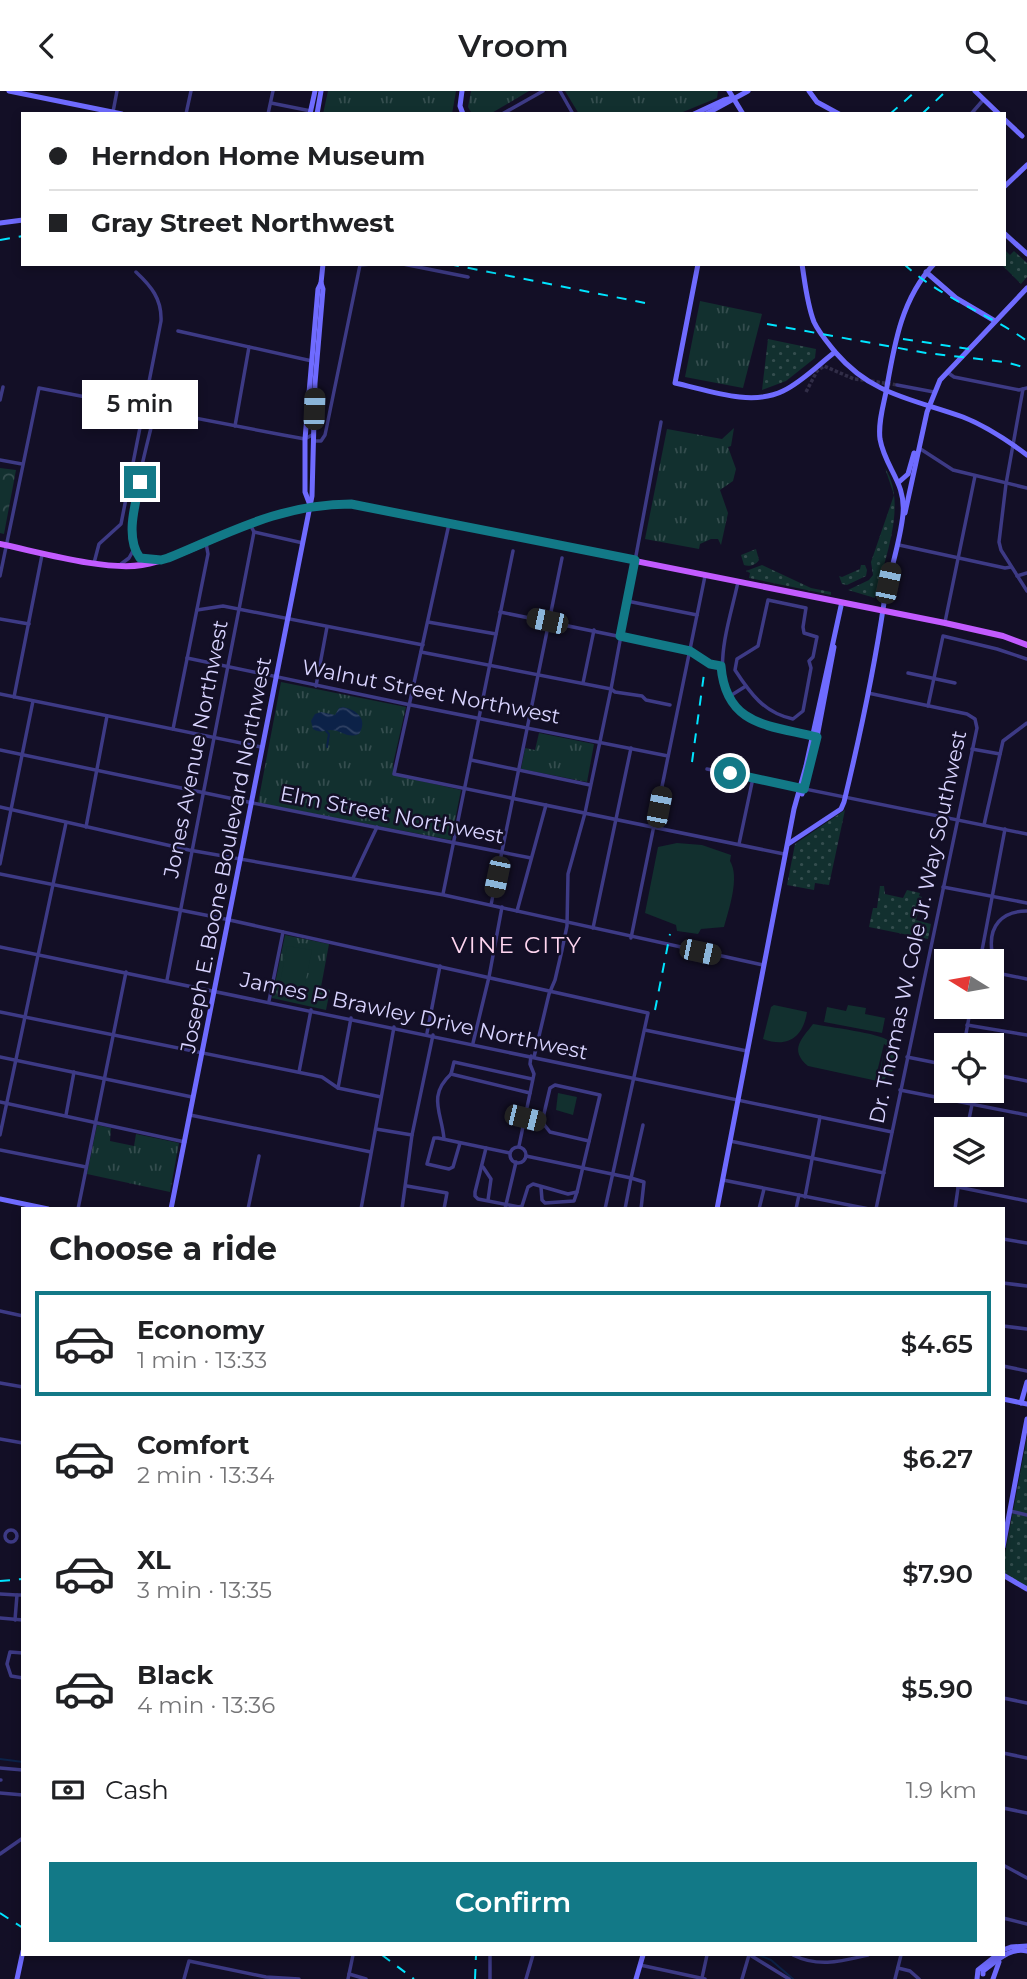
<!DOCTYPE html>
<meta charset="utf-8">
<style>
body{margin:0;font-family:Montserrat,sans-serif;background:#f2f2f2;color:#202124;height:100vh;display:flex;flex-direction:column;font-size:26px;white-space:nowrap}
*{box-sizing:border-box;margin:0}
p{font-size:23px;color:#757577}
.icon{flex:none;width:38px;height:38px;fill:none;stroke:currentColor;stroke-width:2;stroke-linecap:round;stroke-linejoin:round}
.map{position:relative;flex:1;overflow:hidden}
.drawer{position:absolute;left:21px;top:1116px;width:984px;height:749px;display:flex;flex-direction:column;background:#fff;border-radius:0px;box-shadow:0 4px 10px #0003}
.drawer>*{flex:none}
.hud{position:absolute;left:21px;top:21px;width:985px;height:154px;border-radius:0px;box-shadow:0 4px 10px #0003;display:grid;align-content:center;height:154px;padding:0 28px;background:#fff}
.needle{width:46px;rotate:281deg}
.fabs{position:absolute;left:934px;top:858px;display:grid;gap:14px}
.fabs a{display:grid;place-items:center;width:70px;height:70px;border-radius:0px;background:#fff;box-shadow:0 4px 10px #0003;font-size:35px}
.end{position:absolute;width:32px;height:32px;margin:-16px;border:9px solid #127987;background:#fff;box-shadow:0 0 0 4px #fff}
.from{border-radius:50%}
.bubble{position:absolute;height:49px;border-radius:0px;background:#fff;box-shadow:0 4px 10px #0003;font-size:23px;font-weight:600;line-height:49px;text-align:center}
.car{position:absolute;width:21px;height:42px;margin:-21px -10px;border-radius:9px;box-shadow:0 0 5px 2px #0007;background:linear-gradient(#222 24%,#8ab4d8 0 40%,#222 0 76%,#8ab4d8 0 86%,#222 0)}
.hud b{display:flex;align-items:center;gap:24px;height:66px;font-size:26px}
.hud b+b{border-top:2px solid #e0e0e0}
.hud i{width:18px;height:18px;background:#202124}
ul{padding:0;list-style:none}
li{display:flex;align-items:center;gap:21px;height:105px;margin:0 14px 10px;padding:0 14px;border:4px solid transparent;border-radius:0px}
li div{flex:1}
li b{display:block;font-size:26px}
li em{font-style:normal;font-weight:600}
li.on{border-color:#127987}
li>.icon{width:63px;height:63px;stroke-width:1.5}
h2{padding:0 28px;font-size:32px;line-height:84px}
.pay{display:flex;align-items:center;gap:18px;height:77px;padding:0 28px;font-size:26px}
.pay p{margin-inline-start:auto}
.cta{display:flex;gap:14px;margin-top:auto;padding:14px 28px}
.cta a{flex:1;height:80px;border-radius:0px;background:#127987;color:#fff;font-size:28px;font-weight:600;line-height:80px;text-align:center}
header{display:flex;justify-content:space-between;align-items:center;height:91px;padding:0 28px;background:#fff;font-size:32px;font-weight:600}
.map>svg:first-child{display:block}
.grass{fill:url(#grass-dots)}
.forest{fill:url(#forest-crowns)}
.park{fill:url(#park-tufts)}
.pitch{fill:#12302f;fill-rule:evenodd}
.water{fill:url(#water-waves)}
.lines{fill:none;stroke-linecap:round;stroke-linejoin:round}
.stream{stroke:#0c2248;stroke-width:2}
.street-tunnel{stroke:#312d47;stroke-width:3.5;stroke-dasharray:3.5 2;stroke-linecap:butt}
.street{stroke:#3d3a85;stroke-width:3.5}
.secondary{stroke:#6f6bff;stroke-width:5}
.primary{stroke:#c25bff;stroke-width:6}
.rail{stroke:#00e5ff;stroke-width:2;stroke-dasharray:10 9;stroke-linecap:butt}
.route{stroke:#127987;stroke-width:9}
.labels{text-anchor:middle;stroke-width:5;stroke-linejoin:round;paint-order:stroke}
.street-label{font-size:21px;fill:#d9d4ff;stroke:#130f26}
.neighbourhood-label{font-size:23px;letter-spacing:2px;fill:#ffd6f0;stroke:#130f26}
</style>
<header><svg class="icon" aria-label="back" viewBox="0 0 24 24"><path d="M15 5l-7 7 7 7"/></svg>Vroom<svg class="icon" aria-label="search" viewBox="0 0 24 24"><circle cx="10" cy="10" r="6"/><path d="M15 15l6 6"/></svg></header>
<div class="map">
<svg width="1027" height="1888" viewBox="0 0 1027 1888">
<defs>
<pattern id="grass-dots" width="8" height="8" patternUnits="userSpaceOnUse" patternTransform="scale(1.75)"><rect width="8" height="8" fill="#12302f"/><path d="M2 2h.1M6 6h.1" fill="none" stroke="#344d4e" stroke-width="1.8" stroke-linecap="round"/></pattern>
<pattern id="forest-crowns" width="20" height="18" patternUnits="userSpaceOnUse" patternTransform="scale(1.75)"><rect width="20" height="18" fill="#12302f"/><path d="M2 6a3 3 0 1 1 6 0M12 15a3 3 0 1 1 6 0" fill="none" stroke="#344d4e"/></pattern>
<pattern id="park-tufts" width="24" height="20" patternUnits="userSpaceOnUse" patternTransform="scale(1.75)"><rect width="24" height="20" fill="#12302f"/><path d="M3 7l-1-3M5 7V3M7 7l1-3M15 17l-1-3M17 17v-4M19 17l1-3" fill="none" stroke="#344d4e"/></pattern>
<pattern id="water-waves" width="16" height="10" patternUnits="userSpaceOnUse" patternTransform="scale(1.75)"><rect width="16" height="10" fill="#0c2248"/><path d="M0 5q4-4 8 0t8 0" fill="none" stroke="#2f4163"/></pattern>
</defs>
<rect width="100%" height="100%" fill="#130f26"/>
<g class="grass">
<path d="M1005 159 1010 164 1014 160 1027 172V186L1021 193 1001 173H1004Z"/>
<path d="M768 248 816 258 815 267 786 290 762 299Z"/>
<path d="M885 377C908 413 884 469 875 507L848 499 869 489 873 484 871 471 894 404Z"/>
<path d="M756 458 759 469C756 474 749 476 744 474L741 464Z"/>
<path d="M762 474 811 497 831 501V504L749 487 750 482 746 480Z"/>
<path d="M861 474H865L867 479 866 485 847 494 842 493 839 485 842 486 860 478Z"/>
<path d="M845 719 829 794 815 792 814 799 787 794 795 753Z"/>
<path d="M880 795H884L885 803 903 807 907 799 920 802 919 805 922 806 916 829 931 833 928 848 869 836 873 817H877Z"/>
<path d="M1027 1346V1497L1003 1481V1473Z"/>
</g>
<path class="forest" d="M0 377 16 379 4 443 0 442Z"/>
<g class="park">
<path d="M328 0H456L452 23H323Z"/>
<path d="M471 0H529L490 23H472L468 16Z"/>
<path d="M565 0H718L717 7 678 23H579Z"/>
<path d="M700 210 762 223 743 297 685 286Z"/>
<path d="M734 337 731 355 728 356 736 378 733 390 720 399 728 422 721 454 718 448H711L700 453 699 458 645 448 667 338 722 348Z"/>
<path d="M281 591 406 616 393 673 394 684 461 699 451 749 258 712Z"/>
<path d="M539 642 594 653 587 691 521 678 525 657 535 659Z"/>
<path d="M285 844 329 853 321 896 330 899 326 919 272 907Z"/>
<path d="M97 1034 111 1037 110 1050 134 1055 136 1043 179 1052 170 1101 87 1083Z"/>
</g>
<g class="pitch">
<path d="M677 752 702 754 731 764 730 770C740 786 729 818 724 836L701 838 698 843 677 840 676 834 645 822 658 756Z"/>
<path d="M287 855 312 859 302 908 278 902Z"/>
<path d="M774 914 807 921C803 947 787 957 763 948L771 916Z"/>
<path d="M848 914 866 917 865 923 885 927 882 942 824 931 827 916 846 920Z"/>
<path d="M813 933C828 936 880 942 889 950 896 956 898 966 895 975 892 983 885 986 882 991L808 975C788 958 803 947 813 933ZM884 953 887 955 883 977 888 957 890 960 888 977 880 984 884 959 879 984 876 985Z"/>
<path d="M558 1002 577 1006 573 1024 556 1019Z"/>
</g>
<path class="water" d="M343 616C358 619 368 629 359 643 347 648 342 639 330 639 322 640 320 642 313 638L311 630 315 623 321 621 335 624 339 617Z"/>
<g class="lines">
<g class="stream">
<path d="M326 640 329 643 327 656"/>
<path d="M0 1668 23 1671"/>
<path d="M759 1864 771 1869 793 1888"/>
</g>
<g class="street-tunnel">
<path d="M871 290 897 294"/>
<path d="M806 301 817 280 824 275 854 288 864 289"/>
</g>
<g class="street">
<path d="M560 0 573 23"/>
<path d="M271 12 311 20"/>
<path d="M113 21 117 0"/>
<path d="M186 23 191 0"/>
<path d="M268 23 273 0"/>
<path d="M502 23 543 0"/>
<path d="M971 23 984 8"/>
<path d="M403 173 468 186"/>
<path d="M178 240 312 270"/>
<path d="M947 281 954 286 1019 299 1027 297"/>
<path d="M897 294 934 301"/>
<path d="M1023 298 1006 393 999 451 1001 459 1027 500"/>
<path d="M0 309 3 296"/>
<path d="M235 335 249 256"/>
<path d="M314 350H321L325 344 360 174 371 173"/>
<path d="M919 357 953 379 1027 397"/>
<path d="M0 369 22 373"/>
<path d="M449 433 394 683 784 763"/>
<path d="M254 441 303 452"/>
<path d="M899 454 1005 477 1011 476"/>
<path d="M154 469 138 466C124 427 146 361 155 320"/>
<path d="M94 472 99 453 121 433 161 230C162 208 151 195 136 181"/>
<path d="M121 473 129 467 134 458"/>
<path d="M0 485 39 297 283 344 305 348 312 344"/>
<path d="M1017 485 1027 482"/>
<path d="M738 491C728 539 698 612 764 634 779 640 796 641 812 644"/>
<path d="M768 509 806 517 803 536 804 542 817 546 813 566 809 570 811 577 803 620 793 628C764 622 750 602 735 579L737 568 758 555Z"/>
<path d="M627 510 697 524"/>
<path d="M197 519 223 515 423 554"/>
<path d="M500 521 690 560 710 573 721 575"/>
<path d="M0 528 29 533"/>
<path d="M428 531 496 543"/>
<path d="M945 531 975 385"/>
<path d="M421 561 611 598 615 601 642 605 646 609 670 614"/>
<path d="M187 567 406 613 668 665"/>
<path d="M908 582 955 592"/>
<path d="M583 592 594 539"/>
<path d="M316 595 327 536"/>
<path d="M868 602 967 623 975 628 977 637 876 1118"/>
<path d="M0 603 261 656"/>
<path d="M730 605 746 595"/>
<path d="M14 606 42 464"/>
<path d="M928 615 943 545 997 558 1027 568"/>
<path d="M173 638 208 463 206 452"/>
<path d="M972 658 1000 663"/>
<path d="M0 659 253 712 531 767"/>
<path d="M471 669 590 694"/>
<path d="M707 678 1027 743"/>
<path d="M0 716 189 759 444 804 763 874"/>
<path d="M984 734 1003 650 1027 632"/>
<path d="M86 736 107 625"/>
<path d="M739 753 753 687"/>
<path d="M0 773 33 610"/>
<path d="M0 783 225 828 648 922 605 1118"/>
<path d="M353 787 377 736"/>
<path d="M943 796 1027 812"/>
<path d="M443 803 513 460"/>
<path d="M491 814 562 467"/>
<path d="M517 820 546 714"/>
<path d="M593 837 631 657"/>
<path d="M631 847 705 485"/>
<path d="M0 856 892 1041"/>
<path d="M992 861C988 835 1002 820 1027 820"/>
<path d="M980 870 1005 738"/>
<path d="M992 881 1027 888"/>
<path d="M167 889 254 441 250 433"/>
<path d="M269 910 283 841"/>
<path d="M0 921 322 986 338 997 381 1006"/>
<path d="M967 934 1027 944"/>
<path d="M645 939 747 960"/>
<path d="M427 942 440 875"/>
<path d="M473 952 489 886 502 816"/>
<path d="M964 954 971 915"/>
<path d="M0 966 192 1006"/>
<path d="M534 966 549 903 555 889 562 859 567 835 568 783 585 722 611 598 661 331"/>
<path d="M907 966 947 974"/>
<path d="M299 981 311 919"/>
<path d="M451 983 454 971 532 988"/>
<path d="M451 983 530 1002"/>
<path d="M992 983 1027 990"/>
<path d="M338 997 351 927"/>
<path d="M900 999 1027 1024"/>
<path d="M0 1011 185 1051"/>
<path d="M66 1024 74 981"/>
<path d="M190 1024 371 1061"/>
<path d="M525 1027 542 1031 550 1041 589 1050"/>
<path d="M376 1038 412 1044"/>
<path d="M967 1038 975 999"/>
<path d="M0 1044 66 732"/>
<path d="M444 1048C442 1022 427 1005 451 983"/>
<path d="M730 1050 884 1082"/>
<path d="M460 1052 453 1076 449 1078 427 1073 434 1047H438L510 1062"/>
<path d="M519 1055 534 983 530 973 531 965"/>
<circle cx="518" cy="1064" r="8"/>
<path d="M486 1057 475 1101V1105L478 1108 519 1116 522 1115 528 1096 533 1093 568 1103 577 1101 600 1004 555 994 550 997 542 1031"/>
<path d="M0 1059 86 1076"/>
<path d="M526 1065 631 1087 625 1118"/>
<path d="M483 1076 491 1088 488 1109"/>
<path d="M723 1089 869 1118"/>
<path d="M407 1095 447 1102 444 1118"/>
<path d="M541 1096 542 1109 545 1112 574 1110 577 1101"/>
<path d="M958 1096 1027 1110"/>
<path d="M805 1106 820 1026"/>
<path d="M78 1118 126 881"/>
<path d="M248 1118 259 1065"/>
<path d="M361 1118 394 936"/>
<path d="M402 1118 412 1044 433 944"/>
<path d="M505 1118 516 1071"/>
<path d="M641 1118 644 1091 631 1087 643 1034"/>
<path d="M759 1118 764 1098"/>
<path d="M796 1118 799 1104"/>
<path d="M955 1118 960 1083"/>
<path d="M1003 1148 1027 1152"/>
<path d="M1003 1192 1027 1195"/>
<path d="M0 1220 23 1225"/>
<path d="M1003 1235 1027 1238"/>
<path d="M1003 1275 1027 1280"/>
<path d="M0 1292 23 1296"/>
<path d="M0 1348 23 1352"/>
<path d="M1010 1420 1027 1424"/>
<circle cx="11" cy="1445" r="6"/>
<path d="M0 1503 17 1504"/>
<path d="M0 1527 23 1529"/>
<path d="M15 1529 17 1504H23"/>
<path d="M23 1562 10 1561 7 1573 11 1585 23 1587"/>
<path d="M1003 1607 1027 1612"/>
<path d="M1003 1662 1027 1667"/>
<path d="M0 1677 23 1679"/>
<path d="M0 1689H1"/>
<path d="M0 1702 23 1704"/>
<path d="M1003 1717 1027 1722"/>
<path d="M0 1763 23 1747"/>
<path d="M1003 1774 1027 1787"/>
<path d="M1003 1827 1027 1833"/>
<path d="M490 1864V1888"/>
<path d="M750 1864 789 1888"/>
<path d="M793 1864C819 1877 842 1870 868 1864"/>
<path d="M640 1874 705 1888"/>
<path d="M898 1877 910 1880 919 1888"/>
<path d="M349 1883 366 1888"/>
<path d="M702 1887 707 1864"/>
<path d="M184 1888 189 1870 266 1886 299 1888"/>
<path d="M348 1888 353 1864"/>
<path d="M526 1888 533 1864"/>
<path d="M742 1888 749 1864"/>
<path d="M895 1888 901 1864"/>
</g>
<g class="secondary">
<path d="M9 0 122 23"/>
<path d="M462 0 460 15 463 23"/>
<path d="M729 0 743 23"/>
<path d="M809 0 817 11 839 23"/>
<path d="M975 0 999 23"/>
<path d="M310 23 315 0"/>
<path d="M317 23 321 0"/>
<path d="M694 23 724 9 733 7"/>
<path d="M706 23 748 0"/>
<path d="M1004 28 1022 45"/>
<path d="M1004 96 1027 74"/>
<path d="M0 132 23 129"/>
<path d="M1004 142 1027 163"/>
<path d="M698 173 675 292C707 299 751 316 783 300 802 291 818 274 835 261"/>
<path d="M802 173C805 192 807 213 814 231 819 242 828 252 836 262 872 304 913 308 963 326 986 335 1007 349 1027 364"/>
<path d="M926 181 956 207 995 230"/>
<path d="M899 391 908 383 914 362"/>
<path d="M310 414 305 401V348L318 198 321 192"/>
<path d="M905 422 927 321 940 289 1027 197"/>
<path d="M802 703 817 646 834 556"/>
<path d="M788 753 841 718 844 711C860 645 874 579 884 512 889 482 900 453 903 423 906 391 885 377 880 348 878 332 883 316 886 301 894 255 901 208 934 173"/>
<path d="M0 1108 48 1118"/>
<path d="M171 1118 312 405 315 292 323 198 321 192 323 173"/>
<path d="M717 1118 794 718 806 675 841 515"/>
<path d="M1003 1308 1027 1313"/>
<path d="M1021 1312 1027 1291"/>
<path d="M1003 1456 1027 1328"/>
<path d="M1003 1484 1027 1498"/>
<path d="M1003 1859 1011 1856 1027 1855"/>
<path d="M983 1883V1880C997 1870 1009 1856 1027 1860"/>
<path d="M17 1888 23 1860"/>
<path d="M636 1888 643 1864"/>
<path d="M977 1888 978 1879 997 1864"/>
<path d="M993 1888 999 1871"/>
</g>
<path class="primary" d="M0 453C39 461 105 480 142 474 168 470 194 457 217 447 265 426 298 413 351 413L945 532 1003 545 1027 554"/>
<g class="rail">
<path d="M890 23 916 0"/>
<path d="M922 23 946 0"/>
<path d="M0 149 23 145"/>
<path d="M449 173 645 212"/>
<path d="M904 173C940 207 988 222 1027 250"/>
<path d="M767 233 926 262 1005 271 1027 277"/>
<path d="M903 248 969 258"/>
<path d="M692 671 704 583"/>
<path d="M655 919 670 843"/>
<path d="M0 1490 23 1488"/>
<path d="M0 1822 23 1837"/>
<path d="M382 1864 414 1888"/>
<path d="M475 1888 476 1864"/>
</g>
</g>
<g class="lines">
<path class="route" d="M140 391C135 414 125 447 140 467L161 469 168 467C231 441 281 413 351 413L635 469 620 545 690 560 710 573 721 575C726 636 770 634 817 646L804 698 730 682"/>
</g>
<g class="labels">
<g class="street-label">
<text transform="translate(431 601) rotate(11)" y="7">Walnut Street Northwest</text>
<text transform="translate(196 658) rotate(-79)" y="7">Jones Avenue Northwest</text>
<text transform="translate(392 724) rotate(11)" y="7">Elm Street Northwest</text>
<text transform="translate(226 764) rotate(-79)" y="7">Joseph E. Boone Boulevard Northwest</text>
<text transform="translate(918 836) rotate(-78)" y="7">Dr. Thomas W. Cole Jr. Way Southwest</text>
<text transform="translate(414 925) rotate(12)" y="7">James P Brawley Drive Northwest</text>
</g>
<g class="neighbourhood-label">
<text x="517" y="862">VINE CITY</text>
</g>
</g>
</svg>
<div class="fabs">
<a><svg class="needle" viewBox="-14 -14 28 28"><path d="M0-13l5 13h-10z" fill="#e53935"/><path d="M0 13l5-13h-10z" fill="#757577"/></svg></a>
<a><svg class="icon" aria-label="locate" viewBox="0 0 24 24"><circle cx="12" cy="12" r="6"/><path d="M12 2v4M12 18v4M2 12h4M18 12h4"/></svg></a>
<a><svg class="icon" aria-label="layers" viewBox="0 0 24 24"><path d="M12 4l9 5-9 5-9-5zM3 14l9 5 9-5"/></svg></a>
</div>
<i class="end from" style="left:730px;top:682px"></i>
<i class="end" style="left:140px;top:391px"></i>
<div class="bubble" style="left:82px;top:289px;width:116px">5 min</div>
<i class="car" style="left:314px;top:318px;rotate:2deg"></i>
<i class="car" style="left:888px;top:492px;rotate:12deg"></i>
<i class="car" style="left:547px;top:530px;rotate:282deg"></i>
<i class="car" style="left:659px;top:716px;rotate:11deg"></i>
<i class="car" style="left:497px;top:786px;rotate:192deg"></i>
<i class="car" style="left:700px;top:861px;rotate:102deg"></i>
<i class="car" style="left:525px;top:1027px;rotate:104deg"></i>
<div class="hud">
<b><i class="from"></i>Herndon Home Museum</b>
<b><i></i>Gray Street Northwest</b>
</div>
<section class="drawer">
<h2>Choose a ride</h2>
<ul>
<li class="on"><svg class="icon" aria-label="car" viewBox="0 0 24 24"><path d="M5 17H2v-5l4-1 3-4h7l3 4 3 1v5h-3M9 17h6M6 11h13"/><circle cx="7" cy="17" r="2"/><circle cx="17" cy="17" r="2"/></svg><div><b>Economy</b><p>1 min · 13:33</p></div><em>$4.65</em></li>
<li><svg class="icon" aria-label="car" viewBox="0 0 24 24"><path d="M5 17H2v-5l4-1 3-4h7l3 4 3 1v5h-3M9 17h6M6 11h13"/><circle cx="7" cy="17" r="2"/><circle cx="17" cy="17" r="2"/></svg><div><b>Comfort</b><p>2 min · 13:34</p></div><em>$6.27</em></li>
<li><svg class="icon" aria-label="car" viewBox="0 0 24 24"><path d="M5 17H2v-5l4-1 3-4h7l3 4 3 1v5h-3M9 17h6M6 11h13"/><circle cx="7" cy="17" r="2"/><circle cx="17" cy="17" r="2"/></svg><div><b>XL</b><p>3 min · 13:35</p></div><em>$7.90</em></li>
<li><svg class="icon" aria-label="car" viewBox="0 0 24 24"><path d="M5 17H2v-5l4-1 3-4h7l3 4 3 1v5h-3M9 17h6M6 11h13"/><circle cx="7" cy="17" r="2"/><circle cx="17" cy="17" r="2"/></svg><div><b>Black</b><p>4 min · 13:36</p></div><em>$5.90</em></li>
</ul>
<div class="pay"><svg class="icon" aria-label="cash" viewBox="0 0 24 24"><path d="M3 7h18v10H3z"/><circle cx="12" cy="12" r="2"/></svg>Cash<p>1.9 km</p></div>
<div class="cta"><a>Confirm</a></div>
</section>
</div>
